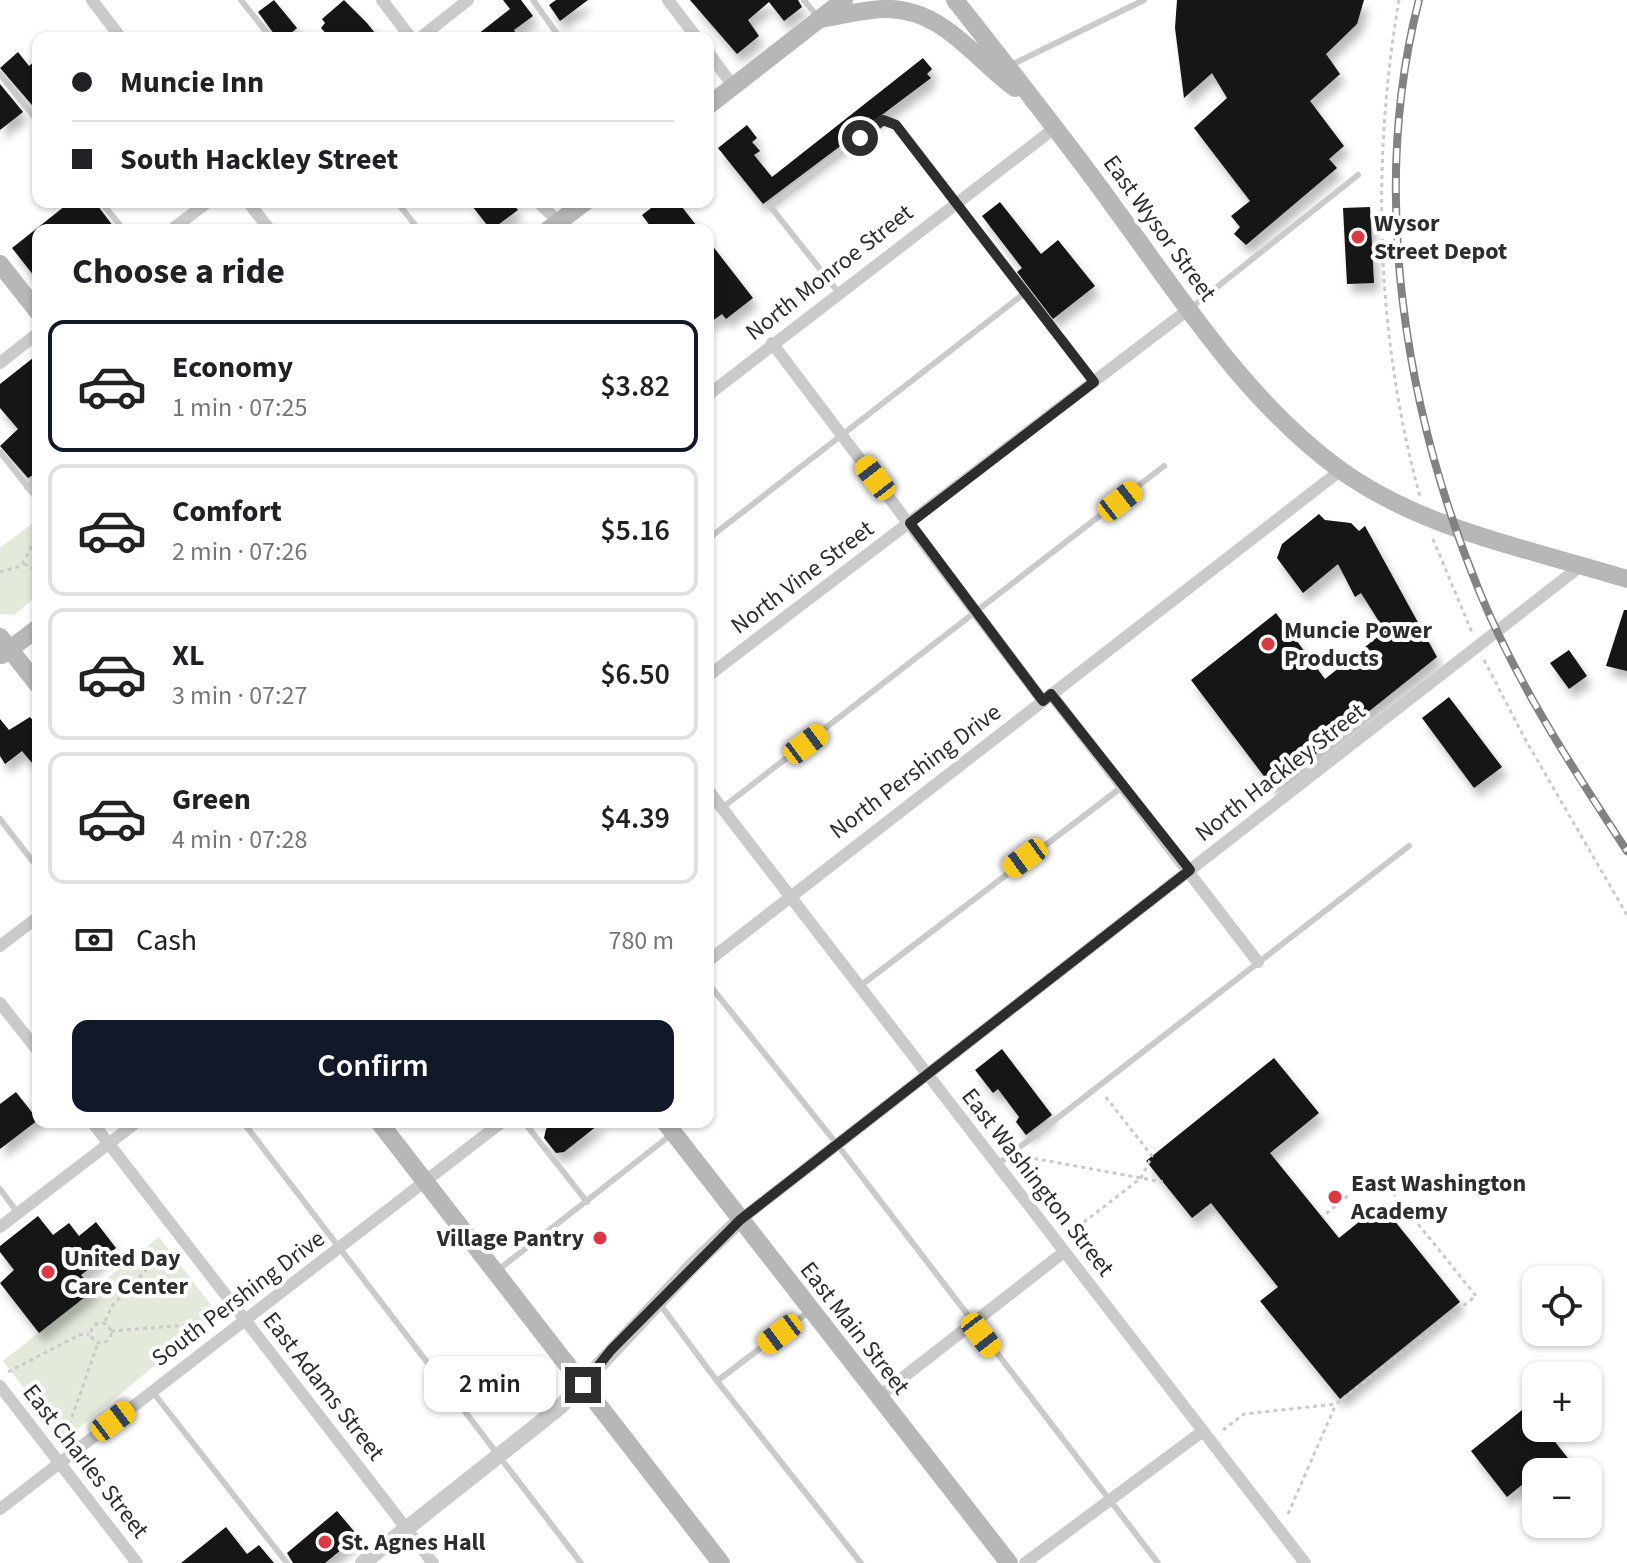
<!DOCTYPE html>
<meta charset="utf-8">
<style>
body{margin:0;font-family:"Source Sans 3",sans-serif;background:#f2f2f2;color:#202124;height:100vh;display:flex;flex-direction:column;font-size:30px;white-space:nowrap}
*{box-sizing:border-box;margin:0}
p{font-size:26px;color:#757577}
.icon{flex:none;width:44px;height:44px;fill:none;stroke:currentColor;stroke-width:2;stroke-linecap:round;stroke-linejoin:round}
.map{position:relative;flex:1;overflow:hidden}
.side{position:absolute;left:32px;top:224px;width:682px;height:904px;display:flex;flex-direction:column;background:#fff;border-radius:16px;box-shadow:0 2px 6px #0004}
.side>*{flex:none}
.banner{position:absolute;left:32px;top:32px;width:682px;height:176px;border-radius:16px;box-shadow:0 2px 6px #0004;display:grid;align-content:center;height:176px;padding:0 40px;background:#fff}
.tools{position:absolute;left:1522px;top:1266px;display:grid;gap:16px}
.tools a{display:grid;place-items:center;width:80px;height:80px;border-radius:16px;background:#fff;box-shadow:0 2px 6px #0004;font-size:40px}
.end{position:absolute;width:36px;height:36px;margin:-18px;border:10px solid #2d2d2d;background:#fff;box-shadow:0 0 0 4px #fff}
.from{border-radius:50%}
.bubble{position:absolute;height:56px;border-radius:16px;background:#fff;box-shadow:0 2px 6px #0004;font-size:26px;font-weight:600;line-height:56px;text-align:center}
.car{position:absolute;width:24px;height:48px;margin:-24px -12px;border-radius:10px;box-shadow:0 0 6px 2px #0007;background:linear-gradient(#f5c518 24%,#345 0 40%,#f5c518 0 76%,#345 0 86%,#f5c518 0)}
.banner b{display:flex;align-items:center;gap:28px;height:76px;font-size:30px}
.banner b+b{border-top:2px solid #e0e0e0}
.banner i{width:20px;height:20px;background:#202124}
ul{padding:0;list-style:none}
li{display:flex;align-items:center;gap:24px;height:132px;margin:0 16px 12px;padding:0 24px;border:4px solid #e0e0e0;border-radius:16px}
li div{flex:1}
li b{display:block;font-size:30px}
li em{font-style:normal;font-weight:600}
li.active{border-color:#111827}
li>.icon{width:72px;height:72px;stroke-width:1.5}
h2{padding:0 40px;font-size:36px;line-height:96px}
.pay{display:flex;align-items:center;gap:20px;height:88px;padding:0 40px;font-size:30px}
.pay p{margin-inline-start:auto}
.action{display:flex;gap:16px;margin-top:auto;padding:16px 40px}
.action a{flex:1;height:92px;border-radius:16px;background:#111827;color:#fff;font-size:32px;font-weight:600;line-height:92px;text-align:center}
.map>svg:first-child{display:block}
.green{fill:#e3eadb}
.building{fill:#141414;filter:url(#shadow)}
.lines{fill:none;stroke-linecap:round;stroke-linejoin:round}
.path{stroke:#cacaca;stroke-width:3;stroke-dasharray:4 4;stroke-linecap:butt}
.service{stroke:#cacaca;stroke-width:6}
.minor{stroke:#cacaca;stroke-width:12}
.tertiary{stroke:#cacaca;stroke-width:16}
.secondary{stroke:#b7b7b7;stroke-width:18}
.rail-casing{stroke:#828282;stroke-width:8}
.rail{stroke:#fff;stroke-width:5;stroke-dasharray:15;stroke-linecap:butt}
.route{stroke:#2d2d2d;stroke-width:10}
.poi-dot{fill:#dc3843;stroke:#fff;stroke-width:3}
.labels{text-anchor:middle;stroke-width:8;stroke-linejoin:round;paint-order:stroke}
.poi-label{font-size:24px;font-weight:bold;fill:#2d2d2d;stroke:#fff;text-anchor:start}
.street-label{font-size:24px;fill:#2d2d2d;stroke:#fff}
</style>
<div class="map">
<svg width="1627" height="1563" viewBox="0 0 1627 1563">
<defs>
<filter id="shadow"><feDropShadow dx="5" dy="9" stdDeviation="4" flood-color="#0004"/></filter>
</defs>
<rect width="100%" height="100%" fill="#fff"/>
<g class="green">
<path d="M38 519V595L14 615 0 614V548Z"/>
<path d="M159 1237 218 1314 64 1440 3 1361Z"/>
</g>
<g class="building">
<path d="M274 0 297 28 285 38H277L258 12Z"/>
<path d="M344 0 367 23 379 38H330L321 28 325 23 322 19Z"/>
<path d="M503 0H521L533 16 514 30 518 38H473L510 9Z"/>
<path d="M556 0H588L560 21 549 5Z"/>
<path d="M690 0H798L802 7 784 21 769 2 748 20 759 36 737 54Z"/>
<path d="M1177 0H1364L1357 24 1326 54 1340 74 1310 101 1344 146 1329 159 1337 168 1246 245 1234 234 1240 227 1231 216 1250 201 1194 128 1227 98 1212 73 1184 98 1175 28Z"/>
<path d="M18 52 29 66 38 59V101L32 105 0 68Z"/>
<path d="M923 58 932 69 927 74 931 78 763 204 718 148 747 125 757 138 752 142 760 151 754 155 772 177Z"/>
<path d="M0 84 23 112 0 130Z"/>
<path d="M70 202H95L116 230H38V281L12 248Z"/>
<path d="M469 202H511L518 210 491 230Z"/>
<path d="M659 202H678L700 230H653L642 215Z"/>
<path d="M1000 202 1041 254 1058 240 1095 286 1053 319 1017 272 1022 268 982 216Z"/>
<path d="M1370 207 1374 283 1347 284 1343 208Z"/>
<path d="M708 240 753 298 726 319 722 314 708 324Z"/>
<path d="M38 354V472L28 478 0 446 18 429 0 408V384Z"/>
<path d="M1319 514 1325 520 1351 523 1359 531 1365 526 1437 657 1273 788 1191 680 1276 613 1325 679 1385 631 1361 593 1355 597 1338 564 1303 593 1277 558 1282 544Z"/>
<path d="M1624 610H1627V671L1606 666Z"/>
<path d="M1569 650 1587 676 1569 689 1550 663Z"/>
<path d="M1449 697 1502 767 1474 788 1422 718Z"/>
<path d="M30 717 38 726V770L22 751 5 764 0 756V719L9 730Z"/>
<path d="M1002 1049 1052 1115 1026 1135 1016 1122 1019 1117 998 1089 993 1093 975 1070Z"/>
<path d="M1274 1058 1319 1113 1270 1153 1339 1238 1381 1204 1460 1302 1340 1399 1260 1301 1278 1287 1211 1203 1192 1218 1146 1161Z"/>
<path d="M16 1092 38 1120 0 1149V1104Z"/>
<path d="M554 1122H602L564 1152 556 1153 544 1138 546 1129Z"/>
<path d="M38 1216 53 1235 69 1223 79 1236 96 1222 116 1248 81 1275 94 1290 39 1333 0 1283 14 1270 0 1252V1246Z"/>
<path d="M1527 1406 1536 1418V1428H1544L1579 1472H1536V1490L1528 1480 1507 1497 1471 1451Z"/>
<path d="M337 1511 358 1536 325 1563H293L287 1553Z"/>
<path d="M226 1527 247 1554 259 1545 274 1563H181Z"/>
</g>
<g class="lines">
<g class="path">
<path d="M1399 0C1371 165 1376 335 1420 497"/>
<path d="M1433 539 1473 635"/>
<path d="M24 564 38 571"/>
<path d="M0 572 21 566 38 535"/>
<path d="M1484 660 1525 739 1627 915"/>
<path d="M1026 1157 1163 1182"/>
<path d="M1071 1232 1141 1178 1152 1156 1105 1096"/>
<path d="M105 1321 112 1306 167 1248"/>
<circle cx="101" cy="1333" r="10"/>
<path d="M111 1331 215 1323"/>
<path d="M8 1372 79 1335 89 1334"/>
<path d="M1223 1430 1244 1414 1336 1404 1476 1296 1390 1189 1362 1184 1322 1217"/>
<path d="M64 1440 98 1343"/>
<path d="M1288 1514 1336 1404"/>
</g>
<g class="service">
<path d="M241 0 271 38"/>
<path d="M533 0 560 38"/>
<path d="M804 0 817 16"/>
<path d="M1011 65 1144 0"/>
<path d="M0 74 38 122"/>
<path d="M101 202 124 230"/>
<path d="M397 202 419 230"/>
<path d="M839 293 770 206 883 120 896 125 1094 382"/>
<path d="M1192 307 1358 175"/>
<path d="M0 452 38 500"/>
<path d="M27 487 38 478"/>
<path d="M708 539 1026 292"/>
<path d="M722 808 1164 466"/>
<path d="M0 819 38 868"/>
<path d="M708 983 836 1143 1158 1563"/>
<path d="M860 986 1122 787"/>
<path d="M243 1122 581 1563"/>
<path d="M524 1122 587 1202"/>
<path d="M998 1164 1409 846"/>
<path d="M0 1189 17 1212"/>
<path d="M498 1270 672 1134"/>
<path d="M659 1303 717 1381"/>
<path d="M808 1312 717 1381 861 1563"/>
<path d="M152 1391 287 1563"/>
</g>
<g class="minor">
<path d="M92 0 121 38"/>
<path d="M382 0 411 38"/>
<path d="M668 0 697 38"/>
<path d="M420 38 468 0"/>
<path d="M708 52 733 86"/>
<path d="M248 202 270 230"/>
<path d="M538 202 567 230"/>
<path d="M171 230 208 202"/>
<path d="M772 343 1043 701"/>
<path d="M0 363 38 333"/>
<path d="M708 395 1056 127"/>
<path d="M708 676 1189 309"/>
<path d="M1051 694 1258 962"/>
<path d="M708 790 1305 1563"/>
<path d="M0 946 38 917"/>
<path d="M708 961 1341 470"/>
<path d="M0 1003 38 1051"/>
<path d="M92 1122 433 1563"/>
<path d="M740 1220 1582 565"/>
<path d="M0 1227 137 1122"/>
<path d="M0 1386 137 1563"/>
<path d="M878 1397 1064 1252"/>
<path d="M0 1509 502 1122"/>
<path d="M1025 1563 1203 1431"/>
</g>
<path class="tertiary" d="M363 1563 560 1407 695 1263 740 1220"/>
<g class="secondary">
<path d="M955 0C1009 69 1063 136 1114 207 1181 298 1246 401 1339 469 1423 530 1530 549 1627 579"/>
<path d="M819 19C841 16 865 9 886 9 942 8 975 59 1015 88"/>
<path d="M708 106 844 0"/>
<path d="M548 230 585 202"/>
<path d="M0 264 38 312"/>
<path d="M0 637 38 685"/>
<path d="M2 655 38 628"/>
<path d="M379 1122 721 1563"/>
<path d="M665 1122 1009 1563"/>
</g>
<defs>
<path id="rail" d="M1419 0C1369 193 1405 411 1480 593 1518 685 1573 769 1627 851"/>
</defs>
<use href="#rail" class="rail-casing"/>
<use href="#rail" class="rail"/>
</g>
<g class="lines">
<path class="route" d="M583 1385 611 1350 740 1220 1190 870 1051 694 1043 701 910 523 1094 382 896 125 883 120 860 138"/>
</g>
<g class="poi-dot">
<circle cx="1358" cy="237" r="8"/>
<circle cx="1268" cy="644" r="8"/>
<circle cx="1335" cy="1197" r="8"/>
<circle cx="600" cy="1238" r="8"/>
<circle cx="48" cy="1272" r="8"/>
<circle cx="325" cy="1542" r="8"/>
</g>
<g class="labels">
<g class="poi-label">
<text x="1374" y="231">Wysor<tspan x="1374" dy="28">Street Depot</tspan></text>
<text x="1284" y="638">Muncie Power<tspan x="1284" dy="28">Products</tspan></text>
<text x="1351" y="1191">East Washington<tspan x="1351" dy="28">Academy</tspan></text>
<text x="584" y="1246" text-anchor="end">Village Pantry</text>
<text x="64" y="1266">United Day<tspan x="64" dy="28">Care Center</tspan></text>
<text x="341" y="1550">St. Agnes Hall</text>
</g>
<g class="street-label">
<text transform="translate(1160 228) rotate(54)" y="8">East Wysor Street</text>
<text transform="translate(829 272) rotate(-38)" y="8">North Monroe Street</text>
<text transform="translate(802 577) rotate(-37)" y="8">North Vine Street</text>
<text transform="translate(915 771) rotate(-37)" y="8">North Pershing Drive</text>
<text transform="translate(1280 772) rotate(-38)" y="8">North Hackley Street</text>
<text transform="translate(1038 1182) rotate(52)" y="8">East Washington Street</text>
<text transform="translate(238 1298) rotate(-37)" y="8">South Pershing Drive</text>
<text transform="translate(855 1328) rotate(52)" y="8">East Main Street</text>
<text transform="translate(324 1386) rotate(52)" y="8">East Adams Street</text>
<text transform="translate(86 1461) rotate(52)" y="8">East Charles Street</text>
</g>
</g>
</svg>
<div class="tools">
<a><svg class="icon" aria-label="locate" viewBox="0 0 24 24"><circle cx="12" cy="12" r="6"/><path d="M12 2v4M12 18v4M2 12h4M18 12h4"/></svg></a>
<a>+</a>
<a>−</a>
</div>
<i class="end from" style="left:860px;top:138px"></i>
<i class="end" style="left:583px;top:1385px"></i>
<div class="bubble" style="left:424px;top:1356px;width:132px">2 min</div>
<i class="car" style="left:875px;top:478px;rotate:322deg"></i>
<i class="car" style="left:1120px;top:501px;rotate:52deg"></i>
<i class="car" style="left:806px;top:744px;rotate:53deg"></i>
<i class="car" style="left:1025px;top:858px;rotate:234deg"></i>
<i class="car" style="left:780px;top:1334px;rotate:233deg"></i>
<i class="car" style="left:981px;top:1335px;rotate:142deg"></i>
<i class="car" style="left:113px;top:1421px;rotate:53deg"></i>
<div class="banner">
<b><i class="from"></i>Muncie Inn</b>
<b><i></i>South Hackley Street</b>
</div>
<section class="side">
<h2>Choose a ride</h2>
<ul>
<li class="active"><svg class="icon" aria-label="car" viewBox="0 0 24 24"><path d="M5 17H2v-5l4-1 3-4h7l3 4 3 1v5h-3M9 17h6M6 11h13"/><circle cx="7" cy="17" r="2"/><circle cx="17" cy="17" r="2"/></svg><div><b>Economy</b><p>1 min · 07:25</p></div><em>$3.82</em></li>
<li><svg class="icon" aria-label="car" viewBox="0 0 24 24"><path d="M5 17H2v-5l4-1 3-4h7l3 4 3 1v5h-3M9 17h6M6 11h13"/><circle cx="7" cy="17" r="2"/><circle cx="17" cy="17" r="2"/></svg><div><b>Comfort</b><p>2 min · 07:26</p></div><em>$5.16</em></li>
<li><svg class="icon" aria-label="car" viewBox="0 0 24 24"><path d="M5 17H2v-5l4-1 3-4h7l3 4 3 1v5h-3M9 17h6M6 11h13"/><circle cx="7" cy="17" r="2"/><circle cx="17" cy="17" r="2"/></svg><div><b>XL</b><p>3 min · 07:27</p></div><em>$6.50</em></li>
<li><svg class="icon" aria-label="car" viewBox="0 0 24 24"><path d="M5 17H2v-5l4-1 3-4h7l3 4 3 1v5h-3M9 17h6M6 11h13"/><circle cx="7" cy="17" r="2"/><circle cx="17" cy="17" r="2"/></svg><div><b>Green</b><p>4 min · 07:28</p></div><em>$4.39</em></li>
</ul>
<div class="pay"><svg class="icon" aria-label="cash" viewBox="0 0 24 24"><path d="M3 7h18v10H3z"/><circle cx="12" cy="12" r="2"/></svg>Cash<p>780 m</p></div>
<div class="action"><a>Confirm</a></div>
</section>
</div>
